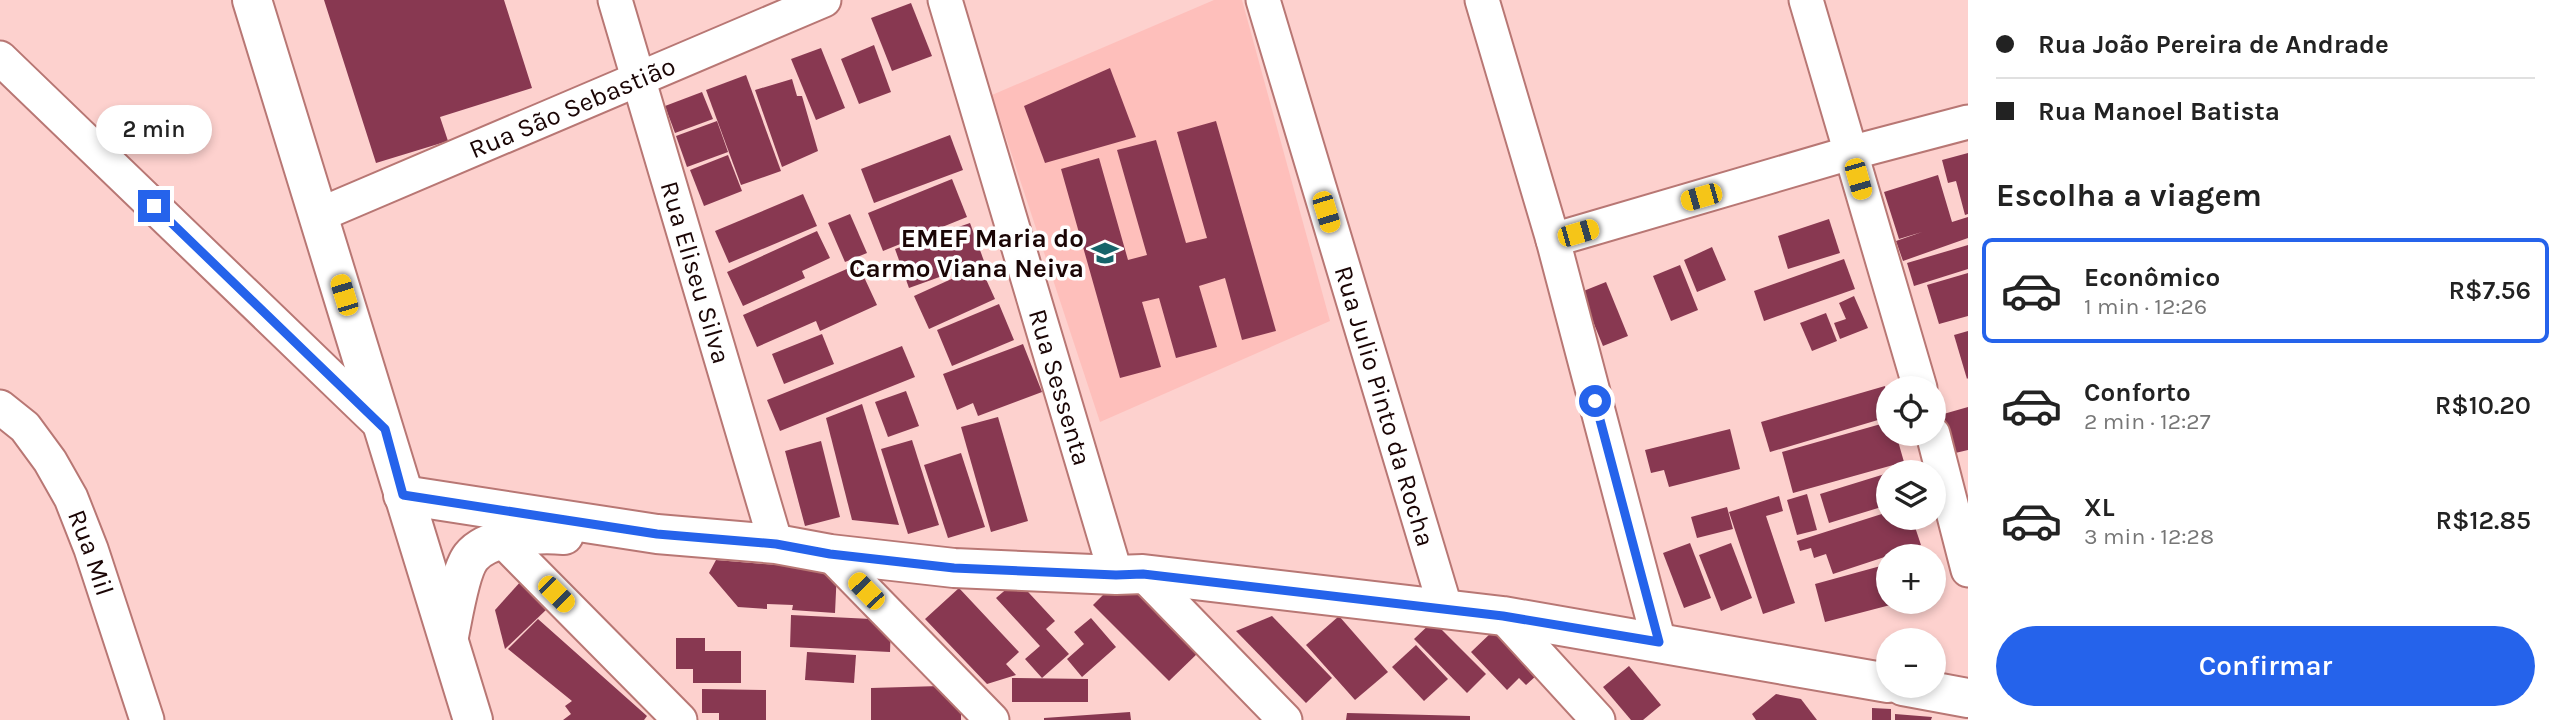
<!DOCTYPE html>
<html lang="pt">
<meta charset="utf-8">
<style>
body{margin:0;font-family:Karla,sans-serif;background:#f6f6f6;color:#222;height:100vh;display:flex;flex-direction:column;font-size:26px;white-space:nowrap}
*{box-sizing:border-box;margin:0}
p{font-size:23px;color:#767676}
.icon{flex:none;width:38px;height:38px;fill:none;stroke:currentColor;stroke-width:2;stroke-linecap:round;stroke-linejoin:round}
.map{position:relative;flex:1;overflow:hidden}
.panel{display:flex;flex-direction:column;background:#fff;width:595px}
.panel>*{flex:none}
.guide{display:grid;align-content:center;height:154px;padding:0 28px;background:#fff}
.controls{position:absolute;left:1876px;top:376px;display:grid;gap:14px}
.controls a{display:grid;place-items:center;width:70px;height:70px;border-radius:50%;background:#fff;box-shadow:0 4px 10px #0003;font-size:35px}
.end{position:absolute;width:32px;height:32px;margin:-16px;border:9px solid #2563eb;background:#fff;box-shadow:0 0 0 4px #fff}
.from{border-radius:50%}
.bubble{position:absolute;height:49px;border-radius:24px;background:#fff;box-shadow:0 4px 10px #0003;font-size:23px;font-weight:600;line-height:49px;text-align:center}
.car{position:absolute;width:21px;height:42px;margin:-21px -10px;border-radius:9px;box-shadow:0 0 5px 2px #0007;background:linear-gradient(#f5c518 24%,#345 0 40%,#f5c518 0 76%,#345 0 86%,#f5c518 0)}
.guide b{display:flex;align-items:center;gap:24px;height:66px;font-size:26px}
.guide b+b{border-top:2px solid #e0e0e0}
.guide i{width:18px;height:18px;background:#222}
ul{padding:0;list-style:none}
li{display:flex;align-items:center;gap:21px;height:105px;margin:0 14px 10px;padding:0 14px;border:4px solid transparent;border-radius:10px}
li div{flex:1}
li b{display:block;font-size:26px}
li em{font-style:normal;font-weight:600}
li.current{border-color:#2563eb}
li>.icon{width:63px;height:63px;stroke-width:1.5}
h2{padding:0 28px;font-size:32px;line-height:84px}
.primary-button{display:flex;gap:14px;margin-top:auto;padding:14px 28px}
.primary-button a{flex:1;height:80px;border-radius:42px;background:#2563eb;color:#fff;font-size:28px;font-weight:600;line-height:80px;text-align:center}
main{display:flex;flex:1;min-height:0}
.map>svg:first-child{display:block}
.built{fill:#febfbb}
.building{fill:#883851}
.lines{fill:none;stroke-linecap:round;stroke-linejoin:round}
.street-casing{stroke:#b87774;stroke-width:37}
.secondary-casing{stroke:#b87774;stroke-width:42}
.primary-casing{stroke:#b87774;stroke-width:42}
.street{stroke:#fff;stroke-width:33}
.secondary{stroke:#fff;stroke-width:38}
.primary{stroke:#fff;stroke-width:38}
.route{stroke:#2563eb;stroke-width:9}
.labels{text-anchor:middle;stroke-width:7;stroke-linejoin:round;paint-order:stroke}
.street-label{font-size:26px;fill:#1a0505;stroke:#fefefe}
.poi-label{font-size:26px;font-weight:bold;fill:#1a0505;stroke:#fefefe;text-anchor:end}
</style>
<main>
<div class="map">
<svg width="1968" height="720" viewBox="0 0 1968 720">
<rect width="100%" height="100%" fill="#fdd1ce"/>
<path class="built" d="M1214 0H1242L1330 321 1100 422 992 95Z"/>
<g class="building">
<path d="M324 0H504L532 88 440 117 448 141 376 163Z"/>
<path d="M911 3 932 56 892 71 871 18Z"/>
<path d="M874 45 891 92 859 104 841 59Z"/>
<path d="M821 48 845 108 816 120 791 59Z"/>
<path d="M1110 68 1136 137 1045 163 1024 106Z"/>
<path d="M746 75 781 171 741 185 706 90Z"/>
<path d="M792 79 797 96H802L818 151 782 167 755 90Z"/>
<path d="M702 92 713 119 675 133 665 106Z"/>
<path d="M717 121 728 152 687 167 676 136Z"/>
<path d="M1216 121 1276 331 1242 340 1225 278 1199 286 1217 347 1176 358 1159 298 1142 302 1161 367 1120 378 1061 169 1099 158 1128 260 1147 255 1117 150 1156 140 1186 243 1207 238 1177 132Z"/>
<path d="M950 135 963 170 874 203 861 169Z"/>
<path d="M1968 153V214L1965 215 1956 181 1948 183 1942 160Z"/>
<path d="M728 155 742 191 704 206 690 170Z"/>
<path d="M1938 175 1952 222 1968 217V238L1903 261 1896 241 1922 232 1899 239 1884 192Z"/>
<path d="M952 179 967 217 883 251 868 213Z"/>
<path d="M803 194 817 226 729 263 715 231Z"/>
<path d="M850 214 867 253 845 262 828 223Z"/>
<path d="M1829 219 1840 253 1788 269 1778 236Z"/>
<path d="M970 223 984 261 909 288 895 249Z"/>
<path d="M817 231 830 258 802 271 805 278 743 306 727 272Z"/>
<path d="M1968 245V269L1914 286 1907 263Z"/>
<path d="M1712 247 1726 280 1697 292 1684 260Z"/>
<path d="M1844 259 1855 289 1764 321 1754 291Z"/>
<path d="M858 264 877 305 820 331 816 321 757 347 743 315Z"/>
<path d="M1680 265 1698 310 1671 321 1653 276Z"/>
<path d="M980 266 995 299 929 329 914 296Z"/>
<path d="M1968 273V316L1939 324 1927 285Z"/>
<path d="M1606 282 1628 336 1603 346 1581 292Z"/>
<path d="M1854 296 1868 328 1840 339 1834 323 1846 319 1839 303Z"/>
<path d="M999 304 1014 340 952 366 937 330Z"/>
<path d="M1826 313 1837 341 1812 351 1800 323Z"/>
<path d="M1968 331V378L1967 379 1954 335Z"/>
<path d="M822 334 834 364 784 384 772 354Z"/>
<path d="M1023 344 1042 392 978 416 973 403 957 410 943 374Z"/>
<path d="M902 346 915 377 780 431 767 400Z"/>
<path d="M1885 386 1888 398V417L1770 452 1761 422Z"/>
<path d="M906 391 919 426 888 437 875 402Z"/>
<path d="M862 404 899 525 852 520 826 418Z"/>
<path d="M1968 407V450L1951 454 1940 415Z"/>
<path d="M998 417 1028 521 991 532 961 427Z"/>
<path d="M1888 422V434H1896L1904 462 1793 493 1782 452Z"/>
<path d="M1730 429 1740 469 1669 487 1664 470 1651 473 1645 450Z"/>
<path d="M912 440 939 525 908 534 881 449Z"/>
<path d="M821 441 840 517 805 526 785 451Z"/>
<path d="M961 453 985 527 948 538 924 465Z"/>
<path d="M1888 473V505L1829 523 1820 494Z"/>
<path d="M1807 494 1817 530 1797 535 1787 500Z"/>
<path d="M1779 496 1783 511 1766 516 1795 603 1763 614 1729 512Z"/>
<path d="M1727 507 1733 529 1697 538 1691 517Z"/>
<path d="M1888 512V518H1912L1921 545 1833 574 1826 554 1814 558 1811 548 1800 551 1797 541Z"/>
<path d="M1690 543 1711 598 1684 608 1663 553Z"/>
<path d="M1731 543 1752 598 1721 611 1699 555Z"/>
<path d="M716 560 837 570 835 613 792 610 793 605 767 604V609L738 607 709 573Z"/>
<path d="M1888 564V602L1898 603 1825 622 1815 584Z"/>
<path d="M522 580 547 609 505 649 495 610Z"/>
<path d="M1017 580 1055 621 1046 629 1069 654 1042 678 1025 659 1040 646 996 598Z"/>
<path d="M959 588 1019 652 1006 664 1016 675 987 684 925 619Z"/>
<path d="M1139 592 1199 652 1169 681 1093 605 1105 593Z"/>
<path d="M791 615 891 620 890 652 790 647Z"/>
<path d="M1272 616 1332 678 1306 703 1236 631Z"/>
<path d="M1339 616 1388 672 1355 700 1306 645Z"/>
<path d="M1091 618 1116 647 1082 677 1067 659 1084 644 1074 632Z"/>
<path d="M538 619 647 716 644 720H563L571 714 565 706 572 701 508 649Z"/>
<path d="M1433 621 1486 674 1467 693 1414 639Z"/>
<path d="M1493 631 1537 675 1526 685 1519 678 1507 690 1471 652Z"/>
<path d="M676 638H705V651H741V683H693V669H676Z"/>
<path d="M1416 645 1448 679 1424 701 1392 667Z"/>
<path d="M807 652 856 655 854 683 805 680Z"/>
<path d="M1629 666 1661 705 1643 720H1631L1603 687Z"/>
<path d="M1012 678 1088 679V702H1012Z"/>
<path d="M940 686 961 713V720H871V688Z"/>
<path d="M702 689 766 690V720H719V713H702Z"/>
<path d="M1776 694 1801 699 1817 720H1756L1752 714Z"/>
<path d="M1872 708 1891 709V720H1872Z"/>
<path d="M1130 712 1131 720H1044V718Z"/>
<path d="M1347 713 1470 716V720H1346Z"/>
<path d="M1895 714 1932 717 1931 720H1895Z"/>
</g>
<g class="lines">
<defs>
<g id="street">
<path id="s1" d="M615 0 776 544"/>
<path id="s2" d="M945 0 1116 575"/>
<path id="s3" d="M1263 0 1446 610"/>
<path d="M1482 0 1553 240 1659 642"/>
<path d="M1806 0 1920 388"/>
<path d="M0 58 385 429"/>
<path id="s4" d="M319 215 824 0"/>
<path d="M1553 240 1850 153 1968 122"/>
<path id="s5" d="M0 407 25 427 50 461 71 498 91 549 147 720"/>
<path d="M1933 434 1968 570"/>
<path d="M502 540 680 720"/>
<path d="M830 554 992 720"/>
<path d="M1143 574 1285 720"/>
<path d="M1503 616 1598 720"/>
</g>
<g id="secondary">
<path d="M403 495 657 534 776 544 830 554 954 568 1116 575 1143 574 1503 616 1888 683"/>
<path d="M449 636C453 617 460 571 471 557 488 535 538 533 564 535"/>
<path d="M1903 686 1968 698"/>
</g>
<path id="primary" d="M252 0 473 720"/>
</defs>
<use href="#street" class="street-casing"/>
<use href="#secondary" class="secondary-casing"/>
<use href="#primary" class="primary-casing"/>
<use href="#street" class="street"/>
<use href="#secondary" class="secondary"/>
<use href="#primary" class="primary"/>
</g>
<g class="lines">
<path class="route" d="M154 206 385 429 403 495 657 534 776 544 830 554 954 568 1116 575 1143 574 1503 616 1659 642 1595 401"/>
</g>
<defs>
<symbol id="school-bare" viewBox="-9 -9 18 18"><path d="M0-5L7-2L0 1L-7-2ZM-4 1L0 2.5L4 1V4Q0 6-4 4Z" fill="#15646a" stroke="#fefefe" stroke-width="2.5" paint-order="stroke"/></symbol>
</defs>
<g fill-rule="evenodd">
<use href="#school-bare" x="1086" y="234" width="38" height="38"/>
</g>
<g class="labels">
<g class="street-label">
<text dy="9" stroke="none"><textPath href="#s4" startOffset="275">Rua São Sebastião</textPath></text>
<text dy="9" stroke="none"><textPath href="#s1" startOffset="284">Rua Eliseu Silva</textPath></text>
<text dy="9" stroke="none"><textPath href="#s2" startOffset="404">Rua Sessenta</textPath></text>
<text dy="9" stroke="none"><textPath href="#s3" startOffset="424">Rua Julio Pinto da Rocha</textPath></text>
<text dy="9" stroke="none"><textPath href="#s5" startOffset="175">Rua Mil</textPath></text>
</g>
<g class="poi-label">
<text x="1084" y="247">EMEF Maria do<tspan x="1084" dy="30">Carmo Viana Neiva</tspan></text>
</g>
</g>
</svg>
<div class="controls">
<a><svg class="icon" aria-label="locate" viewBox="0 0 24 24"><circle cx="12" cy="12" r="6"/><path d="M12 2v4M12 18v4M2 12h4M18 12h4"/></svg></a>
<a><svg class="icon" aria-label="layers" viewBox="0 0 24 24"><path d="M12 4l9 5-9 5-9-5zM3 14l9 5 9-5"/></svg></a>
<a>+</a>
<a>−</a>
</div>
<i class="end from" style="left:1595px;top:401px"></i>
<i class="end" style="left:154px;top:206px"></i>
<div class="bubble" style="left:96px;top:105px;width:116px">2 min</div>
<i class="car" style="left:1858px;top:179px;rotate:164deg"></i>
<i class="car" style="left:1701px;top:197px;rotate:254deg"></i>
<i class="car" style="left:1326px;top:212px;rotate:163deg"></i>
<i class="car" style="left:1578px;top:233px;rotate:74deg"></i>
<i class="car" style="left:344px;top:295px;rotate:343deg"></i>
<i class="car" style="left:866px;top:591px;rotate:316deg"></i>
<i class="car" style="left:556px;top:594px;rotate:135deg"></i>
</div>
<section class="panel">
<div class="guide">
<b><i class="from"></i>Rua João Pereira de Andrade</b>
<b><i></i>Rua Manoel Batista</b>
</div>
<h2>Escolha a viagem</h2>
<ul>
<li class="current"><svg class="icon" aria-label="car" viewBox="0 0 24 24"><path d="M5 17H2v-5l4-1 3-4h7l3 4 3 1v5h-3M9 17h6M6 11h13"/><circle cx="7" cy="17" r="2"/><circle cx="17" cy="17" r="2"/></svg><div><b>Econômico</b><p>1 min · 12:26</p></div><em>R$7.56</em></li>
<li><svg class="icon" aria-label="car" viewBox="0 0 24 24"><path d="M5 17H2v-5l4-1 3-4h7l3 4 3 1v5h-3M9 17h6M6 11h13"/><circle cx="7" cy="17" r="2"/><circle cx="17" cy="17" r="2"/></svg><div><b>Conforto</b><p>2 min · 12:27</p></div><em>R$10.20</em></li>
<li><svg class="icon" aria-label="car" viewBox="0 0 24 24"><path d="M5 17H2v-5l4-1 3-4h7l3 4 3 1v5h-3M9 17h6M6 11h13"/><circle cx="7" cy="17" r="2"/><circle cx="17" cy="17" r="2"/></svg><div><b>XL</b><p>3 min · 12:28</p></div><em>R$12.85</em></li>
</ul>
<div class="primary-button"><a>Confirmar</a></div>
</section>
</main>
